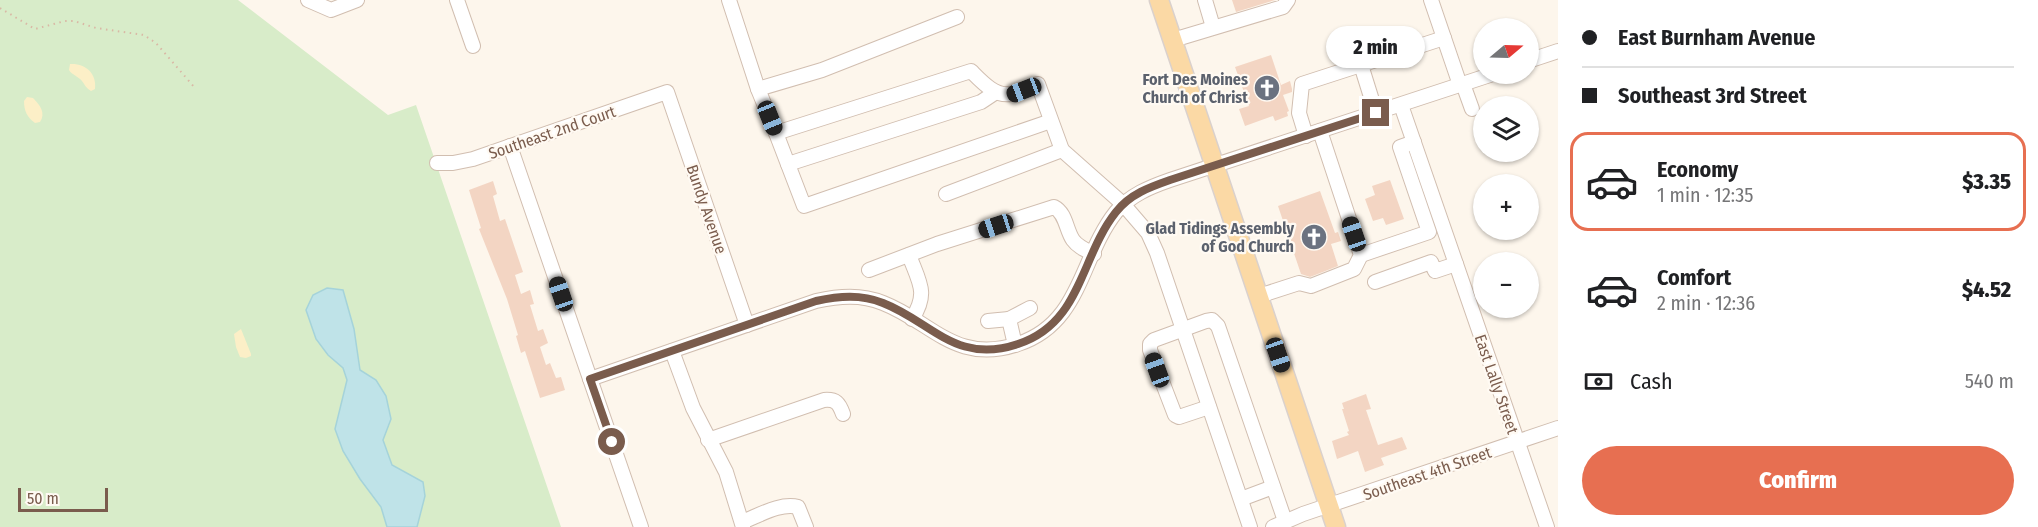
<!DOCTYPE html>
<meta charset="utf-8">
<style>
body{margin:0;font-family:"Fira Sans Condensed",sans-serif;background:#f2f2f2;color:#202124;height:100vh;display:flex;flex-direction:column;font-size:22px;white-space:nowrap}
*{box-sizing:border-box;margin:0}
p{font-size:20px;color:#757577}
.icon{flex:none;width:33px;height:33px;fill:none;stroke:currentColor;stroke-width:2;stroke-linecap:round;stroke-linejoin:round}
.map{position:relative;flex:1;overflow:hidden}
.sheet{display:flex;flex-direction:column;background:#fff;width:480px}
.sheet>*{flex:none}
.guide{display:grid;align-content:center;height:132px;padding:0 24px;background:#fff}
.needle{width:39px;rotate:71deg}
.buttons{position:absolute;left:1473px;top:18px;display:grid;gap:12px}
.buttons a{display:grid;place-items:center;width:66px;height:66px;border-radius:50%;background:#fff;box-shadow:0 2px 4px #0004;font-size:30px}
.scale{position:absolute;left:18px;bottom:15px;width:90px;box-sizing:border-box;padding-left:6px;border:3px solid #7a5c4d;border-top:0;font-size:16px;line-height:21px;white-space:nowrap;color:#7a5c4d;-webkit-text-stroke:4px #fffaf3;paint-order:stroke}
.end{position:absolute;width:27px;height:27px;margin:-14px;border:8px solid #7a5c4d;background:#fff;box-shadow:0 0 0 3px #fff}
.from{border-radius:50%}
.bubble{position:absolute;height:42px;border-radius:21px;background:#fff;box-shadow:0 2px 4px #0004;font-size:20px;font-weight:800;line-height:42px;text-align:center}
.car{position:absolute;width:18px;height:36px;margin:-18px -9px;border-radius:8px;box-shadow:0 0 4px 2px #0007;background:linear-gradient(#222 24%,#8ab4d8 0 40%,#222 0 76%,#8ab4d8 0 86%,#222 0)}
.guide b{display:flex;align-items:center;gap:21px;height:57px;font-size:22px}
.guide b+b{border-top:2px solid #e0e0e0}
.guide i{width:15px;height:15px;background:#202124}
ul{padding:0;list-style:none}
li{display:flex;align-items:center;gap:18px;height:99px;margin:0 12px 9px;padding:0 12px;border:3px solid transparent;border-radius:18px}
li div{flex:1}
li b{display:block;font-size:22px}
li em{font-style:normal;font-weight:800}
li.on{border-color:#e76f51}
li>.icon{width:54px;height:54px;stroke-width:1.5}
.pay{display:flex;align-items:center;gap:15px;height:66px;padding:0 24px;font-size:22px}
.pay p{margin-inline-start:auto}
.button{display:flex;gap:12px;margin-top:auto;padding:12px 24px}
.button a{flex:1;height:69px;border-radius:36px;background:#e76f51;color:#fff;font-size:24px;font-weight:800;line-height:69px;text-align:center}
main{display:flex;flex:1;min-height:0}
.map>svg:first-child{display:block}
.green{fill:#d8ecc9}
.sand{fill:#fcefc7}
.water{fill:#bfe3e8;stroke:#a5d3da;stroke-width:1.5}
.building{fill:#f3d5c3}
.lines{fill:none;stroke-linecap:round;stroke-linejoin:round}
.minor-casing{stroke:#d1beb0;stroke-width:16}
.major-casing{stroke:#dad1cd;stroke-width:21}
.path{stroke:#d9b8a5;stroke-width:2;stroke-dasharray:1.5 4.5;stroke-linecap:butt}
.minor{stroke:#fff;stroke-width:14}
.major{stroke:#fbd9a5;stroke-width:18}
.route{stroke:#7a5c4d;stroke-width:8}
.labels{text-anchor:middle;stroke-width:4.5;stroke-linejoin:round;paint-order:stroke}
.worship-label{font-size:16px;font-weight:bold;fill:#5b616d;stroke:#fffaf3;text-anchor:end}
.street-label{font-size:16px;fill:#7a5c4d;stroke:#fffaf3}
</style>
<main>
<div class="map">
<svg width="1558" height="527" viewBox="0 0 1558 527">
<rect width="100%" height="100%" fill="#fdf6ec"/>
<path class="green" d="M0 0H238L388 115 416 105 561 527H0Z"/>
<g class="sand">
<path d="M70 64C85 63 97 73 95 89L91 91C86 88 85 85 82 81 78 76 72 75 69 70Z"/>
<path d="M27 97 33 98C40 105 46 113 40 122L35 123C27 117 24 111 24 101Z"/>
<path d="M241 329 251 354V356L246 358 240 357 236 347 234 334Z"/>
</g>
<path class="water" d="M327 288 343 290 354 329 360 370 376 380 386 396 391 419 383 440 392 465 423 482 425 496 417 527H387L381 507 360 479 343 451 335 429 347 380 343 368 328 355 316 339 306 310 313 295Z"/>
<g class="building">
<path d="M1232 0H1275L1236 12Z"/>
<path d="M1271 55 1281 85 1290 81 1292 89V92L1283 95 1289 111 1287 112 1288 116 1275 121 1273 116 1245 126 1239 109 1249 106 1235 67Z"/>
<path d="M1390 180 1404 219 1386 225 1383 218 1373 221 1365 199 1375 195 1372 186Z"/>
<path d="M493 181 497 194 493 196 500 221 505 219 523 272 515 275 521 294 530 290 534 304 530 305 538 331 543 329 548 343 540 347 546 365 550 363 556 378 561 377 565 390 540 398 525 351 521 353 516 336 518 335 507 299 479 229 481 228 469 190Z"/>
<path d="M1320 191 1335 233 1338 232 1341 241 1331 244 1338 266 1310 277 1301 274 1278 206Z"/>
<path d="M1366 394 1371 409 1366 410 1378 445 1402 437 1407 449 1381 458 1384 465 1365 472 1358 451 1337 459 1332 441 1349 435 1347 432 1349 431 1342 409H1344L1342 403Z"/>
</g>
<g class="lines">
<defs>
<g id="minor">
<path d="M308 0 331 10 357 0"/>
<path d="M457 0 473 46"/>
<path d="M729 0 758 89 776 133 971 71C981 81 995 97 1011 94 1020 93 1030 87 1038 84L1062 150 1123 204 1148 233 1157 253 1250 527"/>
<path d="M1205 0 1213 27"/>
<path d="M1431 0 1460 85"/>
<path d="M1173 40 1283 7 1288 0"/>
<path d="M1528 61 1558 51"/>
<path d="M1361 65 1376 113"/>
<path d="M1463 84 1472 109"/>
<path d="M758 89 822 70 957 17"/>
<path d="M1401 105 1547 527"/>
<path d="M776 133 804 206 1051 121"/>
<path d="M1306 136 1299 113 1302 84 1444 38"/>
<path d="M510 146 641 527"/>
<path d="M437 163H453L473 159 667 92 747 325"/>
<path d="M788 164 981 102 996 92"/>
<path d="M946 194 1062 150"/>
<path d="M909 255C919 282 929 293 912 319"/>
<path d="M1361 255 1429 232 1400 147 1414 142"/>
<path d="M869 270 937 244 1054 207C1066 213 1066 230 1073 240 1078 247 1086 250 1094 254"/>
<path d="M1375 282 1431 262 1435 271 1456 264"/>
<path d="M1259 296 1299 283 1311 286 1354 269 1361 255 1320 131"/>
<path d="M988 321 1009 319"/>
<path d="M1015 345 1009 319 1030 308"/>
<path d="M672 351 693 408 726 472 743 527"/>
<path d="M590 379 816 301C839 296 861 294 883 303 932 322 956 365 1018 344 1082 323 1080 257 1116 212 1130 195 1150 187 1170 180L1493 74"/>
<path d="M1209 407 1179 417 1175 415 1150 350V344L1154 340 1206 321 1212 320 1218 326 1285 521"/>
<path d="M708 440 824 400C836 399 839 403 843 414"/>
<path d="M1241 499 1273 487"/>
<path d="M742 522C758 516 781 502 798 507L806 527"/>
<path d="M1273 527 1303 514 1558 428"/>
</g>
<path id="major" d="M1159 0 1336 527"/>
</defs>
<use href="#minor" class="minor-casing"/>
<use href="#major" class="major-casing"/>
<path class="path" d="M0 8 35 29 65 21H74L96 28 144 35 156 43 195 88"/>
<use href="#minor" class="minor"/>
<use href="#major" class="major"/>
</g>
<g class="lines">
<path class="route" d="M612 442 590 379 816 301C839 296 861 294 883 303 932 322 956 365 1018 344 1082 323 1080 257 1116 212 1130 194 1150 187 1170 180L1376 113"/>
</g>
<defs>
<symbol id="church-disc" viewBox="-11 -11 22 22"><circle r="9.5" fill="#6b7280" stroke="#fffaf3"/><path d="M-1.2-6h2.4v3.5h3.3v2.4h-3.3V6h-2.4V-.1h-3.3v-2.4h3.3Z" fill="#fff"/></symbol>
</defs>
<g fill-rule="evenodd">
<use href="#church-disc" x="1252" y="73" width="30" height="30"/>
<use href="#church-disc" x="1299" y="222" width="30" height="30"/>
</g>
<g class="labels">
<g class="worship-label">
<text x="1248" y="85">Fort Des Moines<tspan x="1248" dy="18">Church of Christ</tspan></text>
<text x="1294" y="234">Glad Tidings Assembly<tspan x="1294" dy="18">of God Church</tspan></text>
</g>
<g class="street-label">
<text transform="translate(552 132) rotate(-19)" y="6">Southeast 2nd Court</text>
<text transform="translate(707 209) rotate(71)" y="6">Bundy Avenue</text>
<text transform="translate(1497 384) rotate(71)" y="6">East Lally Street</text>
<text transform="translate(1427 473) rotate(-19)" y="6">Southeast 4th Street</text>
</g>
</g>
</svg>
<div class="buttons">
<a><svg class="needle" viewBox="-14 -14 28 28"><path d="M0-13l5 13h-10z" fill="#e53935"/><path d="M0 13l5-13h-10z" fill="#757577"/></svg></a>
<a><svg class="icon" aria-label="layers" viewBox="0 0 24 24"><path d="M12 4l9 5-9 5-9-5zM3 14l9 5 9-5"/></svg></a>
<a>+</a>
<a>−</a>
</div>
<div class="scale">50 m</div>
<i class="end from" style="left:612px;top:442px"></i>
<i class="end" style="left:1376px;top:113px"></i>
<div class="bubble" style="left:1326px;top:26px;width:99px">2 min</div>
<i class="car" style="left:1024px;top:90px;rotate:249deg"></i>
<i class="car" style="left:770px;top:118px;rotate:158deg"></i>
<i class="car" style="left:996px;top:226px;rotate:252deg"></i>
<i class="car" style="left:1354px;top:234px;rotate:341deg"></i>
<i class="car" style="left:561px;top:294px;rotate:341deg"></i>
<i class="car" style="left:1278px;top:355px;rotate:161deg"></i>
<i class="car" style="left:1157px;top:370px;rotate:340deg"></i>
</div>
<section class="sheet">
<div class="guide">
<b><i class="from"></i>East Burnham Avenue</b>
<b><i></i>Southeast 3rd Street</b>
</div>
<ul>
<li class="on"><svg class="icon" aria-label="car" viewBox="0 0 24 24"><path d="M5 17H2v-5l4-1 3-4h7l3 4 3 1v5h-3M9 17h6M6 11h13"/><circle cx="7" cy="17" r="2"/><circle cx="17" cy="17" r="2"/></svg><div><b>Economy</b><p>1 min · 12:35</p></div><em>$3.35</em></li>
<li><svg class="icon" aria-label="car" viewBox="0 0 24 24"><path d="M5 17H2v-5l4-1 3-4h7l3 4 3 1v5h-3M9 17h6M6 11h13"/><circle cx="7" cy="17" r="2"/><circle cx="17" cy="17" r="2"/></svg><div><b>Comfort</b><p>2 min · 12:36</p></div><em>$4.52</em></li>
</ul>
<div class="pay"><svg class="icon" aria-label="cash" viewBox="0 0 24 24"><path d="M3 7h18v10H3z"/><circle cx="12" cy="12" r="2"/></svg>Cash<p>540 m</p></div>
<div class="button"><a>Confirm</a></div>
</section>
</main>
